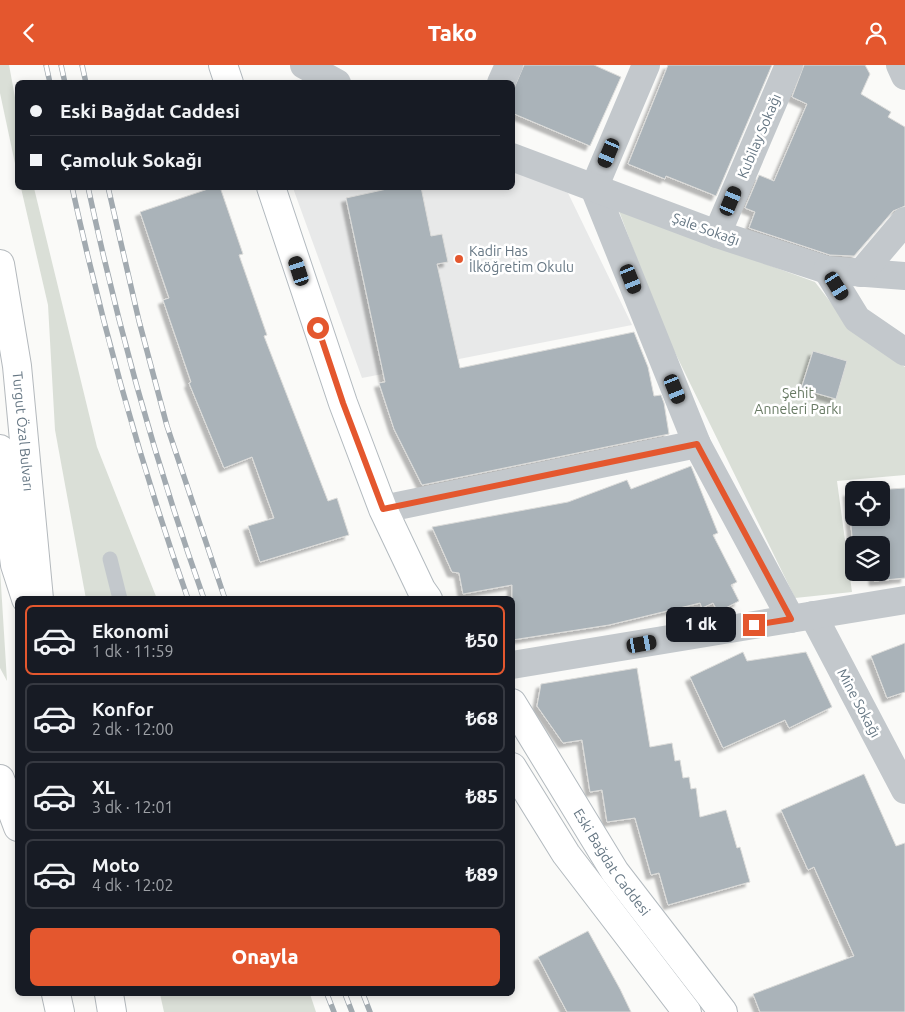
<!DOCTYPE html>
<html lang="tr">
<meta charset="utf-8">
<style>
body{margin:0;font-family:Ubuntu,sans-serif;background:#20242c;color:#f1f3f6;height:100vh;display:flex;flex-direction:column;font-size:19px;white-space:nowrap}
*{box-sizing:border-box;margin:0}
p{font-size:16px;color:#9ea1a6}
.icon{flex:none;width:28px;height:28px;fill:none;stroke:currentColor;stroke-width:2;stroke-linecap:round;stroke-linejoin:round}
.map{position:relative;flex:1;overflow:hidden}
.sheet{position:absolute;left:15px;top:531px;width:500px;height:400px;display:flex;flex-direction:column;background:#171b24;border-radius:8px;box-shadow:0 2px 8px #0003}
.sheet>*{flex:none}
.top-card{position:absolute;left:15px;top:15px;width:500px;height:110px;border-radius:8px;box-shadow:0 2px 8px #0003;display:grid;align-content:center;height:110px;padding:0 15px;background:#171b24}
.controls{position:absolute;left:845px;top:416px;display:grid;gap:10px}
.controls a{display:grid;place-items:center;width:45px;height:45px;border-radius:8px;background:#171b24;box-shadow:0 2px 8px #0003;font-size:25px}
.end{position:absolute;width:22px;height:22px;margin:-11px;border:6px solid #e4572e;background:#fff;box-shadow:0 0 0 2px #fff}
.from{border-radius:50%}
.bubble{position:absolute;height:35px;border-radius:8px;background:#171b24;box-shadow:0 2px 8px #0003;font-size:16px;font-weight:800;line-height:35px;text-align:center}
.car{position:absolute;width:15px;height:30px;margin:-15px -8px;border-radius:6px;box-shadow:0 0 4px 1px #0007;background:linear-gradient(#222 24%,#8ab4d8 0 40%,#222 0 76%,#8ab4d8 0 86%,#222 0)}
.top-card b{display:flex;align-items:center;gap:18px;height:48px;font-size:19px}
.top-card b+b{border-top:1px solid #363941}
.top-card i{width:12px;height:12px;background:#f1f3f6}
ul{padding:9px 0 0;list-style:none}
li{display:flex;align-items:center;gap:15px;height:70px;margin:0 10px 8px;padding:0 5px;border:2px solid #363941;border-radius:8px}
li div{flex:1}
li b{display:block;font-size:19px}
li em{font-style:normal;font-weight:800}
li.on{border-color:#e4572e}
li>.icon{width:45px;height:45px;stroke-width:1.5}
.button{display:flex;gap:10px;margin-top:auto;padding:10px 15px}
.button a{flex:1;height:58px;border-radius:8px;background:#e4572e;color:#fff;font-size:20px;font-weight:800;line-height:58px;text-align:center}
header{display:flex;justify-content:space-between;align-items:center;height:65px;padding:0 15px;background:#e4572e;color:#fff;font-size:22px;font-weight:800}
.map>svg:first-child{display:block}
.built{fill:#e8e9e9}
.green{fill:#dadfd7}
.building{fill:#aab3b9;stroke:#dcdcda;filter:url(#shadow)}
.lines{fill:none;stroke-linecap:round;stroke-linejoin:round}
.secondary-casing{stroke:#b3babf;stroke-width:30}
.highway-casing{stroke:#b4b9bd;stroke-width:30}
.lane{stroke:#c3c8cc;stroke-width:15}
.street{stroke:#c3c8cc;stroke-width:28}
.secondary{stroke:#fff;stroke-width:28}
.highway{stroke:#fff;stroke-width:28}
.rail-casing{stroke:#a2aab0;stroke-width:5.5}
.rail{stroke:#fff;stroke-width:4;stroke-dasharray:11;stroke-linecap:butt}
.route{stroke:#e4572e;stroke-width:6}
.poi-dot{fill:#e4572e;stroke:#fff;stroke-width:2}
.labels{text-anchor:middle;stroke-width:5;stroke-linejoin:round;paint-order:stroke}
.street-label{font-size:14px;fill:#657683;stroke:#fff}
.poi-label{font-size:14px;fill:#657683;stroke:#fff;text-anchor:start}
.park-label{font-size:14px;fill:#687a64;stroke:#fff}
</style>
<header><svg class="icon" aria-label="back" viewBox="0 0 24 24"><path d="M15 5l-7 7 7 7"/></svg>Tako<svg class="icon" aria-label="person" viewBox="0 0 24 24"><circle cx="12" cy="8" r="4"/><path d="M4 21q1-7 8-7t8 7"/></svg></header>
<div class="map">
<svg width="905" height="947" viewBox="0 0 905 947">
<defs>
<filter id="shadow"><feDropShadow dx="-4.5" dy="4.5" stdDeviation="1" flood-color="#0004"/></filter>
</defs>
<rect width="100%" height="100%" fill="#fafaf8"/>
<path class="built" d="M513 105 568 128 632 260 362 313 293 123 512 122Z"/>
<g class="green">
<path d="M0 0H9L17 43V108L0 28Z"/>
<path d="M21 123H34L97 382 157 534H86L55 365 48 240Z"/>
<path d="M619 146 815 217 852 265 905 302V410L837 416 852 527 795 533 662 261Z"/>
<path d="M0 504 7 616 0 603Z"/>
<path d="M160 929H310L316 947H164Z"/>
</g>
<g class="building">
<path d="M524 0H594L621 12 590 81 512 48V28Z"/>
<path d="M668 0H772L716 131 666 111 665 114 628 99Z"/>
<path d="M804 0H865L870 9 861 29 891 47 888 52 905 62V141L893 146 854 191 830 190 749 163 755 147 745 143 759 110 774 116 807 39 792 32Z"/>
<path d="M214 122H220L243 189 239 190 267 270 264 271 328 436 337 433 349 470 260 497 248 461 274 453 252 392 224 403 189 318 191 317 163 235 169 233 140 147Z"/>
<path d="M396 122H421L431 171 442 169 448 197 437 199 460 303 634 267 648 302 654 331 661 330 664 338 669 369 422 420 394 364 379 318 385 317 346 133Z"/>
<path d="M813 286 847 296 836 334 801 324Z"/>
<path d="M691 401 718 468 713 470 737 517 731 520 739 536 718 547 713 538 702 543 700 538 609 560 512 575V520L463 529 459 508 452 507 432 462 568 437 627 415 631 424Z"/>
<path d="M905 423V513L874 516 873 508H881V480H854L853 482 848 427H854V452H881V425H876Z"/>
<path d="M905 578V627L887 633 871 591Z"/>
<path d="M743 587 747 596 806 587 832 642 789 663 785 655 723 683 690 612Z"/>
<path d="M637 603 650 682 672 678 675 696 680 695 683 713 689 712 691 724 696 723 700 752 726 745 737 783 740 782 750 817 668 840 659 808 651 810 635 753 607 757 602 725 590 727 582 675 563 678 537 641 541 619Z"/>
<path d="M864 709 896 781 905 778V947H760L753 929 854 891 814 802 808 805 781 745Z"/>
<path d="M588 866 620 924 631 947H567L538 892Z"/>
</g>
<g class="lines">
<defs>
<g id="secondary">
<path d="M223 0 229 18"/>
<path d="M271 122 343 338 383 444 421 524 428 534"/>
<path id="s1" d="M512 638 615 807 723 947"/>
<path d="M512 702 566 789 687 947"/>
</g>
<g id="highway">
<path id="s2" d="M0 199 17 301 39 534"/>
<path d="M0 384 15 500 26 534"/>
<path d="M0 714 18 762"/>
<path d="M56 929 60 947"/>
<path d="M109 929 112 947"/>
</g>
</defs>
<use href="#secondary" class="secondary-casing"/>
<use href="#highway" class="highway-casing"/>
<path class="lane" d="M110 494 120 534"/>
<g class="street">
<path d="M304 0 337 18"/>
<path d="M646 0 594 123 697 379 791 554"/>
<path d="M900 0 905 11"/>
<path d="M501 18 509 0"/>
<path d="M512 92 717 169 827 205 905 211"/>
<path d="M717 169 789 0"/>
<path d="M827 205 857 254 905 287"/>
<path d="M861 208 905 156"/>
<path d="M383 444 697 379"/>
<path d="M813 550 905 725"/>
<path d="M512 600 905 535"/>
</g>
<use href="#secondary" class="secondary"/>
<use href="#highway" class="highway"/>
<defs>
<g id="rail">
<path d="M46 0 50 18"/>
<path d="M61 0 65 18"/>
<path d="M82 0 86 18"/>
<path d="M72 122C103 263 140 398 188 534"/>
<path d="M88 122C118 262 156 399 204 534"/>
<path d="M108 122 139 256 167 361 225 534"/>
<path d="M327 929 334 947"/>
<path d="M345 929 352 947"/>
<path d="M363 929 370 947"/>
</g>
</defs>
<use href="#rail" class="rail-casing"/>
<use href="#rail" class="rail"/>
</g>
<g class="lines">
<path class="route" d="M318 263 343 338 383 444 697 379 791 554 754 560"/>
</g>
<circle class="poi-dot" cx="459" cy="194" r="5"/>
<g class="labels">
<g class="street-label">
<text transform="translate(759 71) rotate(-67)" y="5">Kubilay Sokağı</text>
<text transform="translate(706 164) rotate(20)" y="5">Şale Sokağı</text>
<text dy="5" stroke="none"><textPath href="#s2" startOffset="169">Turgut Özal Bulvarı</textPath></text>
<text transform="translate(859 638) rotate(62)" y="5">Mine Sokağı</text>
<text dy="5" stroke="none"><textPath href="#s1" startOffset="188">Eski Bağdat Caddesi</textPath></text>
</g>
<g class="poi-label">
<text x="469" y="191">Kadir Has<tspan x="469" dy="16">İlköğretim Okulu</tspan></text>
</g>
<g class="park-label">
<text x="798" y="333">Şehit<tspan x="798" dy="16">Anneleri Parkı</tspan></text>
</g>
</g>
</svg>
<div class="controls">
<a><svg class="icon" aria-label="locate" viewBox="0 0 24 24"><circle cx="12" cy="12" r="6"/><path d="M12 2v4M12 18v4M2 12h4M18 12h4"/></svg></a>
<a><svg class="icon" aria-label="layers" viewBox="0 0 24 24"><path d="M12 4l9 5-9 5-9-5zM3 14l9 5 9-5"/></svg></a>
</div>
<i class="end from" style="left:318px;top:263px"></i>
<i class="end" style="left:754px;top:560px"></i>
<div class="bubble" style="left:666px;top:542px;width:70px">1 dk</div>
<i class="car" style="left:609px;top:88px;rotate:203deg"></i>
<i class="car" style="left:731px;top:136px;rotate:23deg"></i>
<i class="car" style="left:299px;top:206px;rotate:342deg"></i>
<i class="car" style="left:631px;top:214px;rotate:158deg"></i>
<i class="car" style="left:837px;top:221px;rotate:148deg"></i>
<i class="car" style="left:675px;top:324px;rotate:158deg"></i>
<i class="car" style="left:642px;top:579px;rotate:80deg"></i>
<div class="top-card">
<b><i class="from"></i>Eski Bağdat Caddesi</b>
<b><i></i>Çamoluk Sokağı</b>
</div>
<section class="sheet">
<ul>
<li class="on"><svg class="icon" aria-label="car" viewBox="0 0 24 24"><path d="M5 17H2v-5l4-1 3-4h7l3 4 3 1v5h-3M9 17h6M6 11h13"/><circle cx="7" cy="17" r="2"/><circle cx="17" cy="17" r="2"/></svg><div><b>Ekonomi</b><p>1 dk · 11:59</p></div><em>₺50</em></li>
<li><svg class="icon" aria-label="car" viewBox="0 0 24 24"><path d="M5 17H2v-5l4-1 3-4h7l3 4 3 1v5h-3M9 17h6M6 11h13"/><circle cx="7" cy="17" r="2"/><circle cx="17" cy="17" r="2"/></svg><div><b>Konfor</b><p>2 dk · 12:00</p></div><em>₺68</em></li>
<li><svg class="icon" aria-label="car" viewBox="0 0 24 24"><path d="M5 17H2v-5l4-1 3-4h7l3 4 3 1v5h-3M9 17h6M6 11h13"/><circle cx="7" cy="17" r="2"/><circle cx="17" cy="17" r="2"/></svg><div><b>XL</b><p>3 dk · 12:01</p></div><em>₺85</em></li>
<li><svg class="icon" aria-label="car" viewBox="0 0 24 24"><path d="M5 17H2v-5l4-1 3-4h7l3 4 3 1v5h-3M9 17h6M6 11h13"/><circle cx="7" cy="17" r="2"/><circle cx="17" cy="17" r="2"/></svg><div><b>Moto</b><p>4 dk · 12:02</p></div><em>₺89</em></li>
</ul>
<div class="button"><a>Onayla</a></div>
</section>
</div>
